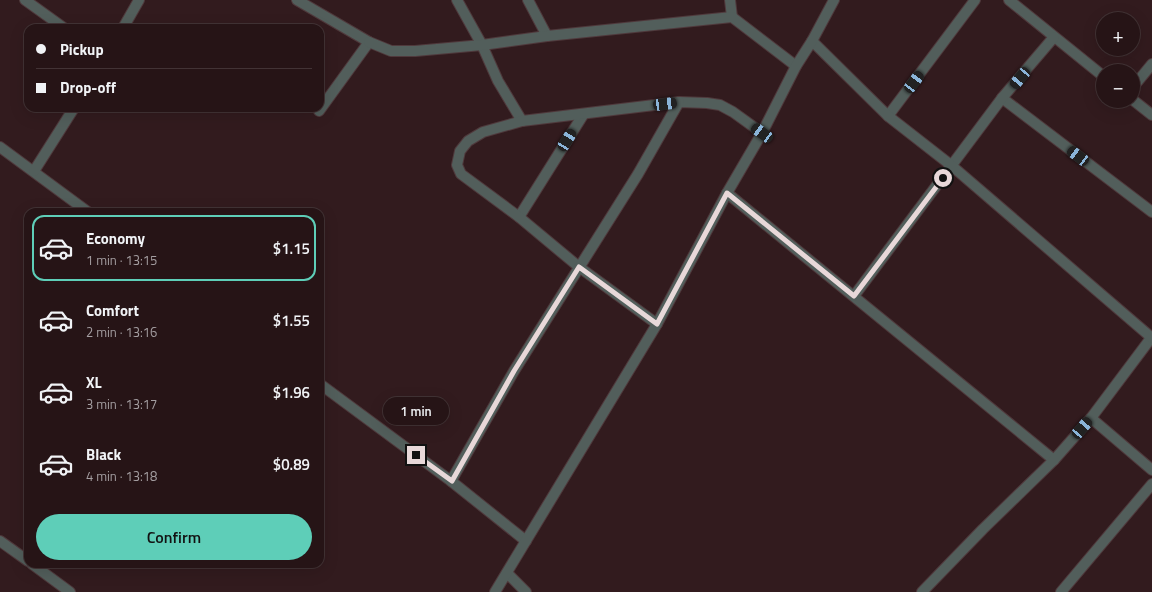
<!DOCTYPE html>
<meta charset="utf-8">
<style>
body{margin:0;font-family:"Titillium Web",sans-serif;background:#322123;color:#f1f3f6;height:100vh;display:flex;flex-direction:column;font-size:15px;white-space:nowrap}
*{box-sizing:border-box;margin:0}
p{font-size:13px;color:#a49ea1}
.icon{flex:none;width:22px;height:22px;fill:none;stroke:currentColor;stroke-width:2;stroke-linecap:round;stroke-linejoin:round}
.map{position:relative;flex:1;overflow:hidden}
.panel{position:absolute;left:24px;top:208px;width:300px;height:360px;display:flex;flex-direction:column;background:#261416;border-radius:12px;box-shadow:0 4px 16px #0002,0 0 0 1px #423335}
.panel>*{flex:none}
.top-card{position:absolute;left:24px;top:24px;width:300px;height:88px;border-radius:12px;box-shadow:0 4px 16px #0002,0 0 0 1px #423335;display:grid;align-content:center;height:88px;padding:0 12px;background:#261416}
.fabs{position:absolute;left:1096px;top:12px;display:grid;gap:8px}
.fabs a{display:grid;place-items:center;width:44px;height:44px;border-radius:50%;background:#261416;box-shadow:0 4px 16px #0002,0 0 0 1px #423335;font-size:20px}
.end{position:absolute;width:18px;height:18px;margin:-9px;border:5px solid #e8d8d9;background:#111;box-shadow:0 0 0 2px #111}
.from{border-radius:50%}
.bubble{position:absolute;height:28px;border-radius:14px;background:#261416;box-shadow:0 4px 16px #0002,0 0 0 1px #423335;font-size:13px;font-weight:600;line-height:28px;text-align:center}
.car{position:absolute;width:12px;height:24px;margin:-12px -6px;border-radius:5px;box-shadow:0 0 3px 1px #0007;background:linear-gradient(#222 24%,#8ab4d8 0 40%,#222 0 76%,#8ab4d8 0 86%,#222 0)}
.top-card b{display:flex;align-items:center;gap:14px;height:38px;font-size:15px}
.top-card b+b{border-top:1px solid #423335}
.top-card i{width:10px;height:10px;background:#f1f3f6}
ul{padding:7px 0 0;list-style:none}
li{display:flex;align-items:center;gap:12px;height:66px;margin:0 8px 6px;padding:0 4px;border:2px solid transparent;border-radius:12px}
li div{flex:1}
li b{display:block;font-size:15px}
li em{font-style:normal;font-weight:600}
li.on{border-color:#5eceb8}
li>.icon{width:36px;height:36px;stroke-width:1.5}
.cta{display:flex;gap:8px;margin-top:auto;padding:8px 12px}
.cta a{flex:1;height:46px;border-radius:24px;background:#5eceb8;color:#111;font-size:16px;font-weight:600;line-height:46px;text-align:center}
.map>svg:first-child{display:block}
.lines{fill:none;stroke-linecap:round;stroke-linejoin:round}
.lane-casing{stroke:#4f393c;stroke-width:12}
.street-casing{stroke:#4f393c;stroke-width:12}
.lane{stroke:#525e5b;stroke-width:10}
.street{stroke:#525e5b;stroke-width:10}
.route{stroke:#e8d8d9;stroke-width:5}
</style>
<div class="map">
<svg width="1152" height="592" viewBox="0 0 1152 592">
<rect width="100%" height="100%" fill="#321b1e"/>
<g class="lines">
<defs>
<g id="lane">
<path d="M297 0 369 42 319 111"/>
<path d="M457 0 482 45 498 81 522 121"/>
<path d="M528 0 547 36"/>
<path d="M730 0 732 17"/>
<path d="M1009 0 1103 76"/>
<path d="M369 42 391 51H415L482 45 547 36 732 17 796 66"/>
<path d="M1133 87 1152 64"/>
<path d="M1002 98 1152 212"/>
<path d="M1133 100 1152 115"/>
<path d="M888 116 975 0"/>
<path d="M727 193 1054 460"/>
<path d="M519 217 583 115"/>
<path d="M854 296 1002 98 1054 37"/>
<path d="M657 324 579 267 519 217 461 174 457 165 460 151 468 141 483 132 522 121 679 102 707 103 720 105 733 112 762 133"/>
<path d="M1091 418 1152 470"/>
<path d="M451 481 514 371 638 174 679 102"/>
<path d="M922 592 983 529 1054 460 1091 418 1151 338"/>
<path d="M1061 592 1152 484"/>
</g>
<g id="street">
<path d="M25 0 64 28"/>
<path d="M123 28 139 0"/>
<path d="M812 41 888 116 952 166 1152 338"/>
<path d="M0 147 88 212"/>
<path d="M34 171 74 108"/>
<path d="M320 384 451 481 526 541"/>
<path d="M0 541 28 561"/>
<path d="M32 564 70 592"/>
<path d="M507 573 526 592"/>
<path d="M495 592 657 324 727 193 762 133 796 66 812 41 834 0"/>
</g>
</defs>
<use href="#lane" class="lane-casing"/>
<use href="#street" class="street-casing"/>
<use href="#lane" class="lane"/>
<use href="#street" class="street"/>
</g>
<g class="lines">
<path class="route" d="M416 455 452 481 514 371 579 267 657 324 727 193 854 296 943 178"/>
</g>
</svg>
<div class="fabs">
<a>+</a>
<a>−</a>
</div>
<i class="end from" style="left:943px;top:178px"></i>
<i class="end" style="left:416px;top:455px"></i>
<div class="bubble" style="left:383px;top:397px;width:66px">1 min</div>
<i class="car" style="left:1020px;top:78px;rotate:220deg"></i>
<i class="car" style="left:914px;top:82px;rotate:37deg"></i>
<i class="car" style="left:665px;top:104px;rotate:83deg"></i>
<i class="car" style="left:762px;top:133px;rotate:306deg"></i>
<i class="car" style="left:567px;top:140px;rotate:32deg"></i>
<i class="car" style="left:1078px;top:156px;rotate:307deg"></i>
<i class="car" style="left:1082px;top:428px;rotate:41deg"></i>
<div class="top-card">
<b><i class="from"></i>Pickup</b>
<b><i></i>Drop-off</b>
</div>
<section class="panel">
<ul>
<li class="on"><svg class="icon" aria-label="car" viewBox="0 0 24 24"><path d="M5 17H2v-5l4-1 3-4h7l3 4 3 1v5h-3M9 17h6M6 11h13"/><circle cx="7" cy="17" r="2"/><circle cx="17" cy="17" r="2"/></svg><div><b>Economy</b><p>1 min · 13:15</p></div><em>$1.15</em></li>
<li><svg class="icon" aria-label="car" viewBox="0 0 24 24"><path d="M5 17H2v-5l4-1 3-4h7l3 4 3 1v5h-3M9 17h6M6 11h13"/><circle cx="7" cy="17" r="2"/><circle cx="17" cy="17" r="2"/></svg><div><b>Comfort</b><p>2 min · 13:16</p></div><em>$1.55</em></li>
<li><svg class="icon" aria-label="car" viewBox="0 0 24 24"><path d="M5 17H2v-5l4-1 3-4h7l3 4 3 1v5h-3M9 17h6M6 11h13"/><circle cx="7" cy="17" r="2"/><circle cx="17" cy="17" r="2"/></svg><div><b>XL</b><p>3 min · 13:17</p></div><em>$1.96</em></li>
<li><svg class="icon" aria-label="car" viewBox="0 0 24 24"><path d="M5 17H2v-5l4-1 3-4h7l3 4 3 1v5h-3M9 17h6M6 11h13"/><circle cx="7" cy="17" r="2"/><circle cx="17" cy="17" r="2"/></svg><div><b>Black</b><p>4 min · 13:18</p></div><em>$0.89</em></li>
</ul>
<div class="cta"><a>Confirm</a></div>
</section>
</div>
